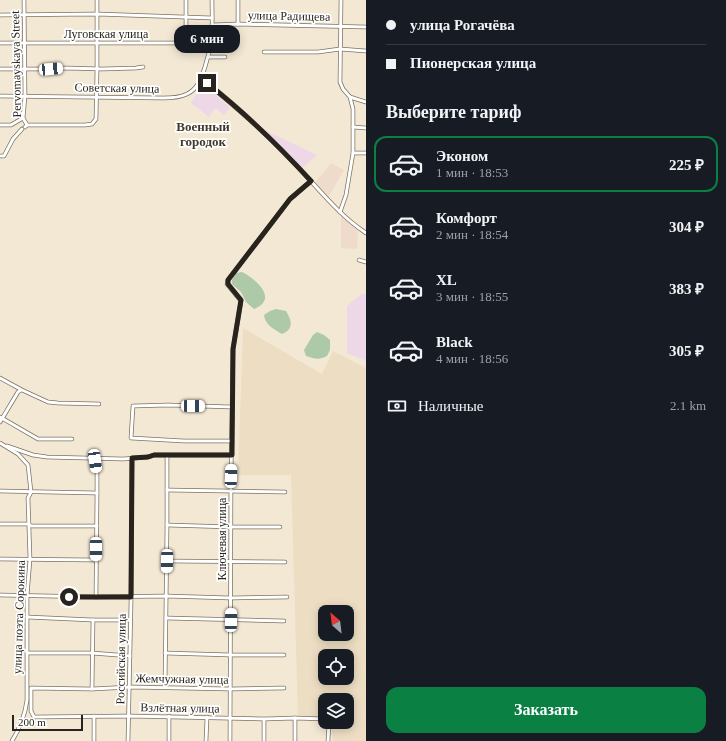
<!DOCTYPE html>
<html lang="ru">
<meta charset="utf-8">
<style>
body{margin:0;font-family:"Times New Roman",serif;background:#242831;color:#f1f3f6;height:100vh;display:flex;flex-direction:column;font-size:15px;white-space:nowrap}
*{box-sizing:border-box;margin:0}
p{font-size:13px;color:#9ea1a6}
.icon{flex:none;width:22px;height:22px;fill:none;stroke:currentColor;stroke-width:2;stroke-linecap:round;stroke-linejoin:round}
.map{position:relative;flex:1;overflow:hidden}
.panel{display:flex;flex-direction:column;background:#171b24;width:360px}
.panel>*{flex:none}
.banner{display:grid;align-content:center;height:88px;padding:0 20px;background:#171b24}
.needle{width:26px;rotate:332deg}
.fabs{position:absolute;left:318px;top:605px;display:grid;gap:8px}
.fabs a{display:grid;place-items:center;width:36px;height:36px;border-radius:8px;background:#171b24;box-shadow:0 2px 10px #0003;font-size:20px}
.scale{position:absolute;left:12px;bottom:10px;width:71px;box-sizing:border-box;padding-left:4px;border:2px solid #28241d;border-top:0;font-size:11px;line-height:14px;white-space:nowrap;color:#28241d;-webkit-text-stroke:3px #fff;paint-order:stroke}
.end{position:absolute;width:18px;height:18px;margin:-9px;border:5px solid #28241d;background:#fff;box-shadow:0 0 0 2px #fff}
.from{border-radius:50%}
.bubble{position:absolute;height:28px;border-radius:12px;background:#171b24;box-shadow:0 2px 10px #0003;font-size:13px;font-weight:600;line-height:28px;text-align:center}
.car{position:absolute;width:12px;height:24px;margin:-12px -6px;border-radius:5px;box-shadow:0 0 3px 1px #0007;background:linear-gradient(#fff 24%,#345 0 40%,#fff 0 76%,#345 0 86%,#fff 0)}
.banner b{display:flex;align-items:center;gap:14px;height:38px;font-size:15px}
.banner b+b{border-top:1px solid #363941}
.banner i{width:10px;height:10px;background:#f1f3f6}
ul{padding:0;list-style:none}
li{display:flex;align-items:center;gap:12px;height:56px;margin:0 8px 6px;padding:0 12px;border:2px solid transparent;border-radius:12px}
li div{flex:1}
li b{display:block;font-size:15px}
li em{font-style:normal;font-weight:600}
li.active{border-color:#0b8043}
li>.icon{width:36px;height:36px;stroke-width:1.5}
h2{padding:0 20px;font-size:18px;line-height:48px}
.pay{display:flex;align-items:center;gap:10px;height:44px;padding:0 20px;font-size:15px}
.pay p{margin-inline-start:auto}
.action{display:flex;gap:8px;margin-top:auto;padding:8px 20px}
.action a{flex:1;height:46px;border-radius:12px;background:#0b8043;color:#fff;font-size:16px;font-weight:600;line-height:46px;text-align:center}
main{display:flex;flex:1;min-height:0}
.map>svg:first-child{display:block}
.commercial{fill:#eed8e7}
.industrial{fill:#efdbcc}
.built{fill:#eddec3;fill-rule:evenodd}
.green{fill:#adc9a7}
.lines{fill:none;stroke-linecap:round;stroke-linejoin:round}
.minor-casing{stroke:#7c7261;stroke-width:4.5}
.minor{stroke:#fff;stroke-width:3}
.route{stroke:#28241d;stroke-width:5}
.labels{text-anchor:middle;stroke-width:3.5;stroke-linejoin:round;paint-order:stroke}
.street-label{font-size:12px;fill:#28241d;stroke:#fff}
.neighbourhood-label{font-size:13px;font-weight:bold;fill:#423929;stroke:#fff}
</style>
<main>
<div class="map">
<svg width="366" height="741" viewBox="0 0 366 741">
<rect width="100%" height="100%" fill="#f3e8d4"/>
<g class="commercial">
<path d="M203 83 230 108 224 115 215 108 209 117 191 103Z"/>
<path d="M260 128 317 155 302 168Z"/>
<path d="M361 294H366V361L347 353V306Z"/>
</g>
<g class="industrial">
<path d="M331 163 344 170 328 198 315 183Z"/>
<path d="M341 216 358 231 357 249 341 248Z"/>
</g>
<path class="built" d="M243 328 322 374 333 351 366 368V741H333L331 722H347V700H325V719L298 717 291 475H238ZM325 612H347V634H325ZM325 656H347V678H325Z"/>
<g class="green">
<path d="M242 272C256 279 279 299 254 309L246 302 241 292 232 284V280L236 273Z"/>
<path d="M276 309 286 311C292 321 294 329 282 334 274 329 265 325 264 315L270 311Z"/>
<path d="M317 332 324 335 330 340V350L327 356C319 360 315 359 306 356L304 350 313 335Z"/>
</g>
<g class="lines">
<defs>
<g id="minor">
<path d="M24 0 25 96 23 118 27 125 25 127"/>
<path d="M186 0V43"/>
<path d="M0 15 97 14 212 18"/>
<path d="M238 24V0"/>
<path d="M212 25 238 24 366 27"/>
<path d="M0 43H211"/>
<path d="M264 52H318L340 49 366 51"/>
<path d="M208 57H225"/>
<path d="M0 69H51L66 68 102 69 136 68 143 67"/>
<path d="M202 79C233 105 264 131 292 161 316 185 337 214 366 233"/>
<path d="M0 96 163 98C171 98 179 98 187 94 198 89 201 78 205 67 207 59 210 51 211 43 213 29 212 14 212 0"/>
<path d="M350 97 366 102"/>
<path d="M0 125H11L23 118"/>
<path d="M27 125H85L92 124 96 119 97 69V0"/>
<path d="M353 127 366 128"/>
<path d="M353 153H366"/>
<path d="M0 156H4L13 139 22 129"/>
<path d="M340 212 346 195 353 153V109L350 97 343 89 340 82 341 0"/>
<path d="M359 260 366 262"/>
<path d="M0 378 22 390 48 402 58 403 99 404"/>
<path d="M0 417 38 439H72"/>
<path d="M0 422 18 392 21 390"/>
<path d="M232 441H184L131 438 133 406 168 405 232 407"/>
<path d="M0 443 18 454 28 465 31 492 28 498 30 559 27 596V700C25 716 20 728 12 741"/>
<path d="M7 446 33 455 47 457 123 459 148 457 154 455H232"/>
<path d="M95 458 97 472V492L96 597"/>
<path d="M167 490 285 492"/>
<path d="M0 491 97 493"/>
<path d="M0 524H29L31 526H97"/>
<path d="M167 525 232 527H280"/>
<path d="M0 559 96 560"/>
<path d="M167 561 285 562"/>
<path d="M0 595 96 597 166 596 231 598 287 597"/>
<path d="M27 617 93 620H130"/>
<path d="M166 618 284 621"/>
<path d="M27 653H92L130 656"/>
<path d="M165 653 231 655H284"/>
<path d="M165 687 167 525V455"/>
<path d="M284 688 230 689 131 687 92 689 31 688V711L34 717 129 716 264 719 295 718 325 719"/>
<path d="M92 689 93 620"/>
<path d="M169 716V741"/>
<path d="M94 741V716"/>
<path d="M128 741 131 603 132 458"/>
<path d="M206 741 207 717"/>
<path d="M230 741 231 476 233 349 241 301 227 284 228 280 290 199 311 181"/>
<path d="M264 741V719"/>
<path d="M295 741V718"/>
<path d="M328 741 329 722"/>
</g>
</defs>
<use href="#minor" class="minor-casing"/>
<use href="#minor" class="minor"/>
</g>
<g class="lines">
<path class="route" d="M69 597H131L132 458 148 457 154 455H232L233 349 241 300 228 284V280L290 199 311 181C279 146 244 112 207 83"/>
</g>
<g class="labels">
<g class="street-label">
<text transform="translate(289 16) rotate(1)" y="4">улица Радищева</text>
<text x="106" y="38">Луговская улица</text>
<text transform="translate(16 64) rotate(-91)" y="4">Pervomayskaya Street</text>
<text transform="translate(117 88) rotate(1)" y="4">Советская улица</text>
<text transform="translate(222 539) rotate(-90)" y="4">Ключевая улица</text>
<text transform="translate(19 617) rotate(-88)" y="4">улица поэта Сорокина</text>
<text transform="translate(121 659) rotate(-89)" y="4">Российская улица</text>
<text transform="translate(182 679) rotate(1)" y="4">Жемчужная улица</text>
<text transform="translate(180 708) rotate(1)" y="4">Взлётная улица</text>
</g>
<g class="neighbourhood-label">
<text x="203" y="131">Военный<tspan x="203" dy="15">городок</tspan></text>
</g>
</g>
</svg>
<div class="fabs">
<a><svg class="needle" viewBox="-14 -14 28 28"><path d="M0-13l5 13h-10z" fill="#e53935"/><path d="M0 13l5-13h-10z" fill="#9ea1a6"/></svg></a>
<a><svg class="icon" aria-label="locate" viewBox="0 0 24 24"><circle cx="12" cy="12" r="6"/><path d="M12 2v4M12 18v4M2 12h4M18 12h4"/></svg></a>
<a><svg class="icon" aria-label="layers" viewBox="0 0 24 24"><path d="M12 4l9 5-9 5-9-5zM3 14l9 5 9-5"/></svg></a>
</div>
<div class="scale">200 m</div>
<i class="end from" style="left:69px;top:597px"></i>
<i class="end" style="left:207px;top:83px"></i>
<div class="bubble" style="left:174px;top:25px;width:66px">6 мин</div>
<i class="car" style="left:51px;top:69px;rotate:85deg"></i>
<i class="car" style="left:193px;top:406px;rotate:91deg"></i>
<i class="car" style="left:95px;top:461px;rotate:172deg"></i>
<i class="car" style="left:231px;top:476px;rotate:2deg"></i>
<i class="car" style="left:96px;top:549px;rotate:180deg"></i>
<i class="car" style="left:167px;top:561px;rotate:181deg"></i>
<i class="car" style="left:231px;top:620px;rotate:1deg"></i>
</div>
<section class="panel">
<div class="banner">
<b><i class="from"></i>улица Рогачёва</b>
<b><i></i>Пионерская улица</b>
</div>
<h2>Выберите тариф</h2>
<ul>
<li class="active"><svg class="icon" aria-label="car" viewBox="0 0 24 24"><path d="M5 17H2v-5l4-1 3-4h7l3 4 3 1v5h-3M9 17h6M6 11h13"/><circle cx="7" cy="17" r="2"/><circle cx="17" cy="17" r="2"/></svg><div><b>Эконом</b><p>1 мин · 18:53</p></div><em>225 ₽</em></li>
<li><svg class="icon" aria-label="car" viewBox="0 0 24 24"><path d="M5 17H2v-5l4-1 3-4h7l3 4 3 1v5h-3M9 17h6M6 11h13"/><circle cx="7" cy="17" r="2"/><circle cx="17" cy="17" r="2"/></svg><div><b>Комфорт</b><p>2 мин · 18:54</p></div><em>304 ₽</em></li>
<li><svg class="icon" aria-label="car" viewBox="0 0 24 24"><path d="M5 17H2v-5l4-1 3-4h7l3 4 3 1v5h-3M9 17h6M6 11h13"/><circle cx="7" cy="17" r="2"/><circle cx="17" cy="17" r="2"/></svg><div><b>XL</b><p>3 мин · 18:55</p></div><em>383 ₽</em></li>
<li><svg class="icon" aria-label="car" viewBox="0 0 24 24"><path d="M5 17H2v-5l4-1 3-4h7l3 4 3 1v5h-3M9 17h6M6 11h13"/><circle cx="7" cy="17" r="2"/><circle cx="17" cy="17" r="2"/></svg><div><b>Black</b><p>4 мин · 18:56</p></div><em>305 ₽</em></li>
</ul>
<div class="pay"><svg class="icon" aria-label="cash" viewBox="0 0 24 24"><path d="M3 7h18v10H3z"/><circle cx="12" cy="12" r="2"/></svg>Наличные<p>2.1 km</p></div>
<div class="action"><a>Заказать</a></div>
</section>
</main>
